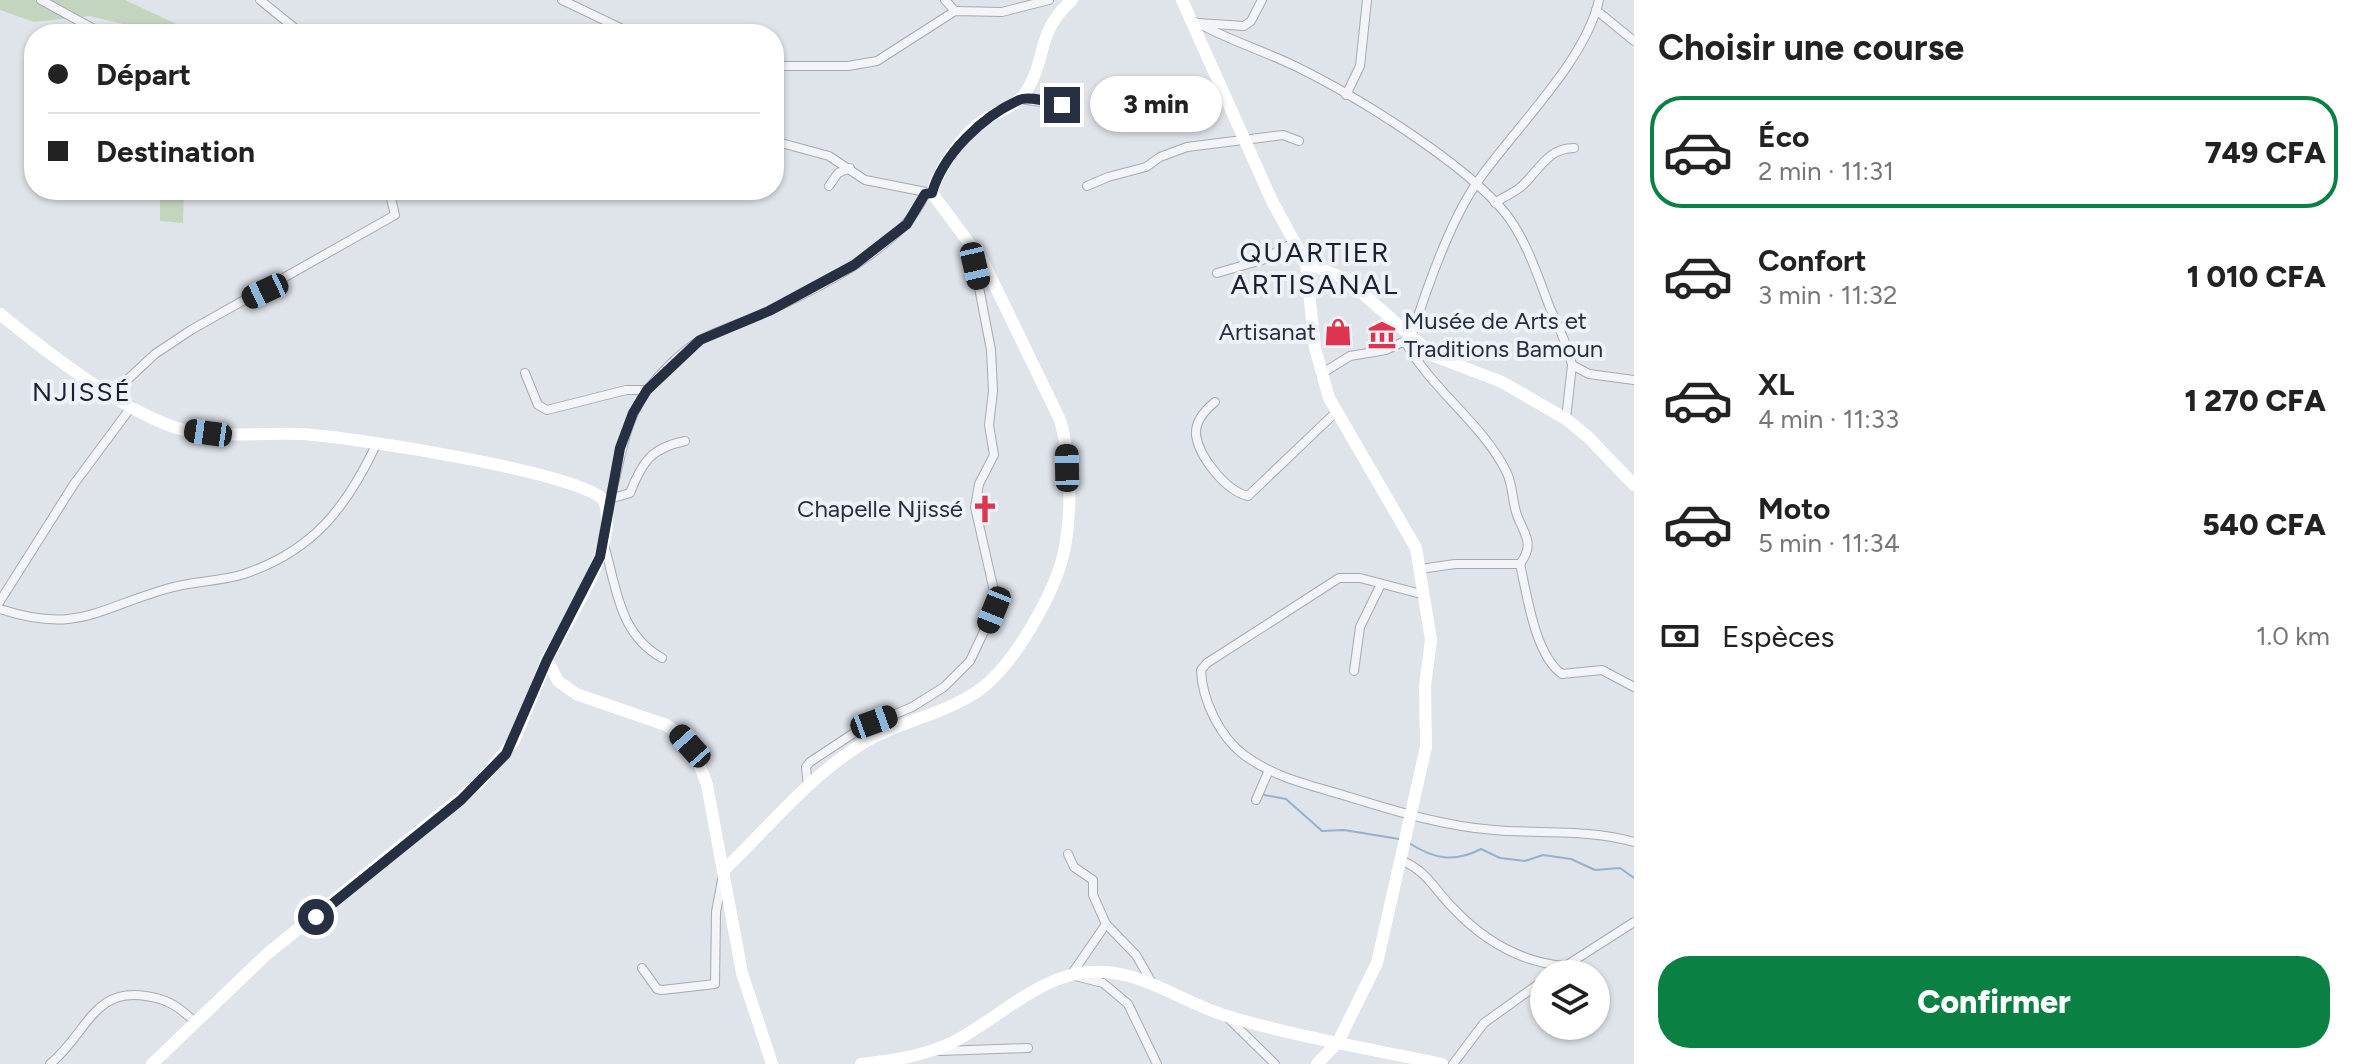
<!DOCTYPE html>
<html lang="fr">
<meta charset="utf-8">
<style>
body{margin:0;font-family:Figtree,sans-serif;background:#f6f6f6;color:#222;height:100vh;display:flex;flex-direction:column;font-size:30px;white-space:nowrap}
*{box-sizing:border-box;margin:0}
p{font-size:26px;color:#767676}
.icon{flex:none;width:44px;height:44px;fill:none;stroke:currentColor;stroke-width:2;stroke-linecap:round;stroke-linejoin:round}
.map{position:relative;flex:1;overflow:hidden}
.sheet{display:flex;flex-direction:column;background:#fff;width:720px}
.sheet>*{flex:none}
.guide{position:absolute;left:24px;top:24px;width:760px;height:176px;border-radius:32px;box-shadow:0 2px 6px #0004;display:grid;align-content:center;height:176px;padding:0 24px;background:#fff}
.buttons{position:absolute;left:1530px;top:960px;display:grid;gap:16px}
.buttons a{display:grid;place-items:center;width:80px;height:80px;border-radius:50%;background:#fff;box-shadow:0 2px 6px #0004;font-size:40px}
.end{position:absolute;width:36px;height:36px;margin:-18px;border:10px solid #263042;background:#fff;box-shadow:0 0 0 4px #fff}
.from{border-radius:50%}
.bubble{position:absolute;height:56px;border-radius:28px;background:#fff;box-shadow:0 2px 6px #0004;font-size:26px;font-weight:800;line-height:56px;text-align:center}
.car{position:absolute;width:24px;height:48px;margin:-24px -12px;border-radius:10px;box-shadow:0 0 6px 2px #0007;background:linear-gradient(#222 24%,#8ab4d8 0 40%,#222 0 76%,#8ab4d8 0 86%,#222 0)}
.guide b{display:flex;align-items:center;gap:28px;height:76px;font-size:30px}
.guide b+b{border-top:2px solid #e0e0e0}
.guide i{width:20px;height:20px;background:#222}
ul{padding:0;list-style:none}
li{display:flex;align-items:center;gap:24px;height:112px;margin:0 16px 12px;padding:0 8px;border:4px solid transparent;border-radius:32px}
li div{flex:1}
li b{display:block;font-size:30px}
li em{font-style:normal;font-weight:800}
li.active{border-color:#0b8043}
li>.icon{width:72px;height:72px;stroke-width:1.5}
h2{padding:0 24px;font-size:36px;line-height:96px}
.pay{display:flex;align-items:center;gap:20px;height:88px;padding:0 24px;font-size:30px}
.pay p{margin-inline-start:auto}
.button{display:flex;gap:16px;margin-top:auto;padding:16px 24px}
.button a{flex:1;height:92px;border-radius:32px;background:#0b8043;color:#fff;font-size:32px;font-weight:800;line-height:92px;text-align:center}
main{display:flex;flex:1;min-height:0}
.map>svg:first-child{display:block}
.green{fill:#c4d5bf}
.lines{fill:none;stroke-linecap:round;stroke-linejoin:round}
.stream{stroke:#95b1ce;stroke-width:2}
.street-casing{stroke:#a4aab4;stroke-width:10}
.street{stroke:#f2f4f7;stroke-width:8}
.secondary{stroke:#fff;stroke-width:12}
.route{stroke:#263042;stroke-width:10}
.labels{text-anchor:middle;stroke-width:8;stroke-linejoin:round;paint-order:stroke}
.poi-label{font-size:24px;fill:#263042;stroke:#eef2f7;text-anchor:end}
.neighbourhood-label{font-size:26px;letter-spacing:2px;fill:#182133;stroke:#eef2f7}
.quarter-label{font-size:28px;letter-spacing:2px;fill:#182133;stroke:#eef2f7}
</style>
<main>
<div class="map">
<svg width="1634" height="1064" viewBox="0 0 1634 1064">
<rect width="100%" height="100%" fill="#dfe3ea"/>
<g class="green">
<path d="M0 0H125L198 34H136L123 24 89 16 34 22 0 10Z"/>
<path d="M160 190H184L183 223 160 221Z"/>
</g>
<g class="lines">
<g class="stream">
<path d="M1264 795 1286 799 1322 831 1344 830 1399 839"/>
<path d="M1409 843C1434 859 1454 863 1481 849L1500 858 1525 861 1543 855 1571 859 1595 870 1620 868 1634 878"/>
</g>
<defs>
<g id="street">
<path d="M41 0 103 34"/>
<path d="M260 0 302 34"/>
<path d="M562 0 633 34"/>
<path d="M945 0 955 11"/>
<path d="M1596 10 1634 41"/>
<path d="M1192 20C1225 39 1262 50 1297 67 1356 96 1465 163 1506 214 1527 241 1538 277 1550 308 1558 326 1568 345 1572 365L1589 374 1634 380"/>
<path d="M1198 23 1244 26 1251 21 1262 0"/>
<path d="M774 66H848L877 61 955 11 1002 12 1049 0"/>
<path d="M1346 95 1360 66 1367 0"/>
<path d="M1020 99 1062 105"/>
<path d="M774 141 829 156 865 180 931 193"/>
<path d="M829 186 838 173 850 168"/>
<path d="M1087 186 1108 177 1146 167 1160 157 1187 147 1283 135 1299 141"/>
<path d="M1495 203C1504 196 1515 193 1523 185 1539 170 1548 148 1574 148"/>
<path d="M1217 273 1262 260 1293 243"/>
<path d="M1406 343C1433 391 1484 425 1507 473 1513 486 1512 501 1517 515 1525 536 1535 543 1520 564"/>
<path d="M525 373 538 405 547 410 626 390H647"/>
<path d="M1321 374 1350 356 1386 350 1411 338C1426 290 1449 222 1478 181 1514 129 1585 62 1599 0"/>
<path d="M112 394 155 354 191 330 395 215 389 190"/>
<path d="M1215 402C1205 410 1195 421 1196 435 1199 457 1226 491 1248 496L1335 413"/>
<path d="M1566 419 1572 365"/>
<path d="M610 499 630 493C642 462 651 448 685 441"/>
<path d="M607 507C621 468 621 427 646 392 659 374 680 353 699 341 715 331 737 325 755 317 807 294 903 249 925 194"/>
<path d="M604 545C617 589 619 634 662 658"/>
<path d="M1420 569 1455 564H1520C1527 595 1535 655 1562 674L1602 670 1634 687"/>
<path d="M1425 595 1360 578H1339L1207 663 1201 670C1202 700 1220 737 1244 755 1275 778 1310 785 1346 796 1395 811 1443 826 1494 830 1541 834 1588 829 1634 842"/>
<path d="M0 601 74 484 132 406"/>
<path d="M0 609C77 634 97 609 166 589 191 581 219 582 244 574 313 551 346 508 376 445"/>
<path d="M1354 671 1360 627 1381 584"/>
<path d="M808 787 806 767 810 762 860 729 912 707 944 687 970 661 994 610V591L975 507 979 484 994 455 989 425 993 391 991 350 972 251"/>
<path d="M1256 800 1269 770"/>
<path d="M1068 854 1074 867 1093 880V895L1106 924 1071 975 1103 983 1128 1004 1157 1064"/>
<path d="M1402 861C1426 870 1435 890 1452 907 1482 939 1520 962 1564 966"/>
<path d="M1106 924 1136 955 1151 981"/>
<path d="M642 968 657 989 662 990 715 984 716 912 722 880"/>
<path d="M1553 974 1634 922"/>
<path d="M1227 1017 1275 1064"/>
<path d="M940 1051 1028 1048"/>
<path d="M50 1064C87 1034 93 987 146 996 168 999 179 1007 195 1022"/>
<path d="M1453 1064 1484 1023 1544 980"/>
</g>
</defs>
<use href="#street" class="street-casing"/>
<use href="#street" class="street"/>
<g class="secondary">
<path d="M1182 0 1272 201 1306 263 1346 279 1434 356 1502 382 1566 419 1588 437 1634 485"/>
<path d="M1306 263 1315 348 1329 398 1416 548 1431 640 1425 686 1426 747 1377 963 1338 1042 1317 1064"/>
<path d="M0 314C44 350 120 409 174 427 214 440 259 432 301 434 352 437 571 471 603 499 623 541 566 622 547 660L558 681 576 694 666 725C690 740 698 759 707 785L742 973 772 1064"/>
<path d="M723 871C767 829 806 780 857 747 895 722 941 716 978 691 1014 666 1057 590 1065 547 1072 509 1071 457 1060 420L984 263 932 193C938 169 964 132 985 119 999 111 1017 106 1026 92 1048 57 1035 33 1072 0"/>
<path d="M152 1064 267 954 479 783 514 741 547 660"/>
<path d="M861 1064C893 1060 926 1056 955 1041 995 1020 1027 987 1071 975 1131 960 1174 1000 1227 1016 1297 1037 1370 1049 1442 1064"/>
</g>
</g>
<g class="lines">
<path class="route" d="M316 917 461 800 506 754 547 660 600 557 620 448 633 413 647 390 700 340 769 311 854 265 907 224 925 194 932 193C943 154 983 116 1019 100 1030 95 1050 103 1062 105"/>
</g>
<defs>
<symbol id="shop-bare" viewBox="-9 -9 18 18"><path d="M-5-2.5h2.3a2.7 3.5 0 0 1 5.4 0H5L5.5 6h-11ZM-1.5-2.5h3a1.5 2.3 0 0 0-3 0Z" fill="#dd354f" stroke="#eef2f7" stroke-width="2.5" paint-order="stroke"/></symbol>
<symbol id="museum-bare" viewBox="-9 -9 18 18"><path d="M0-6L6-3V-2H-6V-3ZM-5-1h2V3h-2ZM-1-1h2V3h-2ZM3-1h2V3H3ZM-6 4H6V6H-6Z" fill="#dd354f" stroke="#eef2f7" stroke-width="2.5" paint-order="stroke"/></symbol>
<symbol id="church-bare" viewBox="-9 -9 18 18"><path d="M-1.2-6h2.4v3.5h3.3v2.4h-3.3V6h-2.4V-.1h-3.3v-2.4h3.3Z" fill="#dd354f" stroke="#eef2f7" stroke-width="2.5" paint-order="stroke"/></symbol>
</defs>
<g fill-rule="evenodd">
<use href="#shop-bare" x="1318" y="312" width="40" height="40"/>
<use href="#museum-bare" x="1362" y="315" width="40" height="40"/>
<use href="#church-bare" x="965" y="489" width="40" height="40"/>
</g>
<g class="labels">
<g class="poi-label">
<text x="1404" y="329" text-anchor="start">Musée de Arts et<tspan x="1404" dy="28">Traditions Bamoun</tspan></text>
<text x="1316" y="340">Artisanat</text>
<text x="963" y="517">Chapelle Njissé</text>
</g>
<g class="neighbourhood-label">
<text x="82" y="401">NJISSÉ</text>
</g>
<g class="quarter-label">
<text x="1315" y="262">QUARTIER<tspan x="1315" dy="32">ARTISANAL</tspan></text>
</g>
</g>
</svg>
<div class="buttons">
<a><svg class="icon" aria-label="layers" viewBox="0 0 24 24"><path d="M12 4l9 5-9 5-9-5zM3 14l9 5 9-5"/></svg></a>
</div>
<i class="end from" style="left:316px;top:917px"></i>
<i class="end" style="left:1062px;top:105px"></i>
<div class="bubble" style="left:1090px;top:76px;width:132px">3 min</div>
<i class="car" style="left:975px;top:266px;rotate:167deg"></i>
<i class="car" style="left:265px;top:291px;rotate:245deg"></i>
<i class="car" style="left:208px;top:433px;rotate:278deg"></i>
<i class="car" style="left:1067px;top:468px;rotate:359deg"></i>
<i class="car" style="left:994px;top:610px;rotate:202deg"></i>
<i class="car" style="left:874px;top:722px;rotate:70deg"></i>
<i class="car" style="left:690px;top:746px;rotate:318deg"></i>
<div class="guide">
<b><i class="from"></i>Départ</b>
<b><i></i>Destination</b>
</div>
</div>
<section class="sheet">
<h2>Choisir une course</h2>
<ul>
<li class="active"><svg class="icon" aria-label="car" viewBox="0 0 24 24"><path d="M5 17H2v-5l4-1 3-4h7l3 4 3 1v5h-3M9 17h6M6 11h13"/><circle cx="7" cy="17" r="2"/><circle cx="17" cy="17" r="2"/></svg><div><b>Éco</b><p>2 min · 11:31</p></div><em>749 CFA</em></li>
<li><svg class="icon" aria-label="car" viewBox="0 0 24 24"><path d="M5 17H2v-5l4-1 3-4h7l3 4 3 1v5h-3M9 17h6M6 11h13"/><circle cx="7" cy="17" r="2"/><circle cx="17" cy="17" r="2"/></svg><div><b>Confort</b><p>3 min · 11:32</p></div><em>1 010 CFA</em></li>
<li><svg class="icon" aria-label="car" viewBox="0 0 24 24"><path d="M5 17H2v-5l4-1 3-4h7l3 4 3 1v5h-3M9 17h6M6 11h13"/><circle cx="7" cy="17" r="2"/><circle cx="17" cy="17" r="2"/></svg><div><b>XL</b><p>4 min · 11:33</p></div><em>1 270 CFA</em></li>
<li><svg class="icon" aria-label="car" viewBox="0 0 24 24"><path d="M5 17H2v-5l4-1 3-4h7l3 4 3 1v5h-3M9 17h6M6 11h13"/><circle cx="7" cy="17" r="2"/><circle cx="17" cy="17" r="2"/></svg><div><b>Moto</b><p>5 min · 11:34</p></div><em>540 CFA</em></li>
</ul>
<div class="pay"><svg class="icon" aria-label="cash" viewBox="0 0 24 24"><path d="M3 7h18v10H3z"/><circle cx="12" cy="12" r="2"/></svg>Espèces<p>1.0 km</p></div>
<div class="button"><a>Confirmer</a></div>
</section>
</main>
